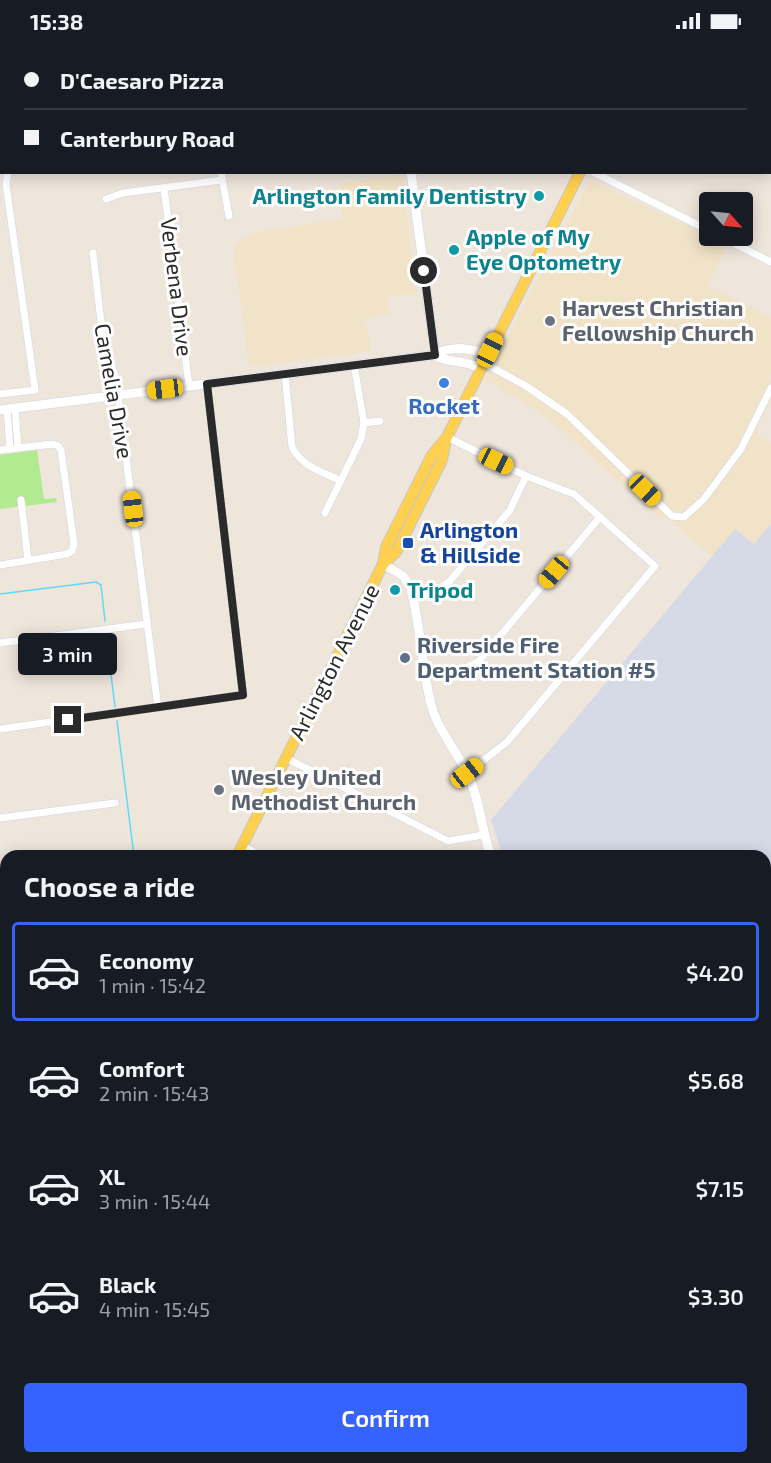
<!DOCTYPE html>
<meta charset="utf-8">
<style>
body{margin:0;font-family:"Exo 2",sans-serif;background:#20242c;color:#f1f3f6;height:100vh;display:flex;flex-direction:column;font-size:22px;white-space:nowrap}
*{box-sizing:border-box;margin:0}
p{font-size:20px;color:#9ea1a6}
.icon{flex:none;width:33px;height:33px;fill:none;stroke:currentColor;stroke-width:2;stroke-linecap:round;stroke-linejoin:round}
.map{position:relative;flex:1;overflow:hidden}
.drawer{position:absolute;left:0px;top:808px;width:771px;height:614px;display:flex;flex-direction:column;background:#171b24;border-radius:18px 18px 0 0;box-shadow:0 3px 15px #0003}
.drawer>*{flex:none}
.top-card{position:absolute;left:0px;top:0px;width:771px;height:132px;box-shadow:0 3px 15px #0003;display:grid;align-content:center;height:132px;padding:0 24px;background:#171b24}
.needle{width:39px;rotate:117deg}
.buttons{position:absolute;left:699px;top:150px;display:grid;gap:12px}
.buttons a{display:grid;place-items:center;width:54px;height:54px;border-radius:6px;background:#171b24;box-shadow:0 3px 15px #0003;font-size:30px}
.end{position:absolute;width:27px;height:27px;margin:-14px;border:8px solid #2a2a2a;background:#fff;box-shadow:0 0 0 3px #fff}
.from{border-radius:50%}
.bubble{position:absolute;height:42px;border-radius:6px;background:#171b24;box-shadow:0 3px 15px #0003;font-size:20px;font-weight:600;line-height:42px;text-align:center}
.car{position:absolute;width:18px;height:36px;margin:-18px -9px;border-radius:8px;box-shadow:0 0 4px 2px #0007;background:linear-gradient(#f5c518 24%,#345 0 40%,#f5c518 0 76%,#345 0 86%,#f5c518 0)}
.top-card b{display:flex;align-items:center;gap:21px;height:57px;font-size:22px}
.top-card b+b{border-top:2px solid #363941}
.top-card i{width:15px;height:15px;background:#f1f3f6}
ul{padding:0;list-style:none}
li{display:flex;align-items:center;gap:18px;height:99px;margin:0 12px 9px;padding:0 12px;border:3px solid transparent;border-radius:6px}
li div{flex:1}
li b{display:block;font-size:22px}
li em{font-style:normal;font-weight:600}
li.current{border-color:#3662ff}
li>.icon{width:54px;height:54px;stroke-width:1.5}
h2{padding:0 24px;font-size:27px;line-height:72px}
.action{display:flex;gap:12px;margin-top:auto;padding:12px 24px}
.action a{flex:1;height:69px;border-radius:6px;background:#3662ff;color:#fff;font-size:24px;font-weight:600;line-height:69px;text-align:center}
.status{display:flex;justify-content:space-between;align-items:center;height:42px;padding:0 30px;background:#171b24;direction:ltr}
.status svg{height:16px;fill:currentColor}
.map>svg:first-child{display:block}
.education{fill:#f1e3c8}
.airport{fill:#d6d9e6}
.green{fill:#b2ea91}
.lines{fill:none;stroke-linecap:round;stroke-linejoin:round}
.stream{stroke:#63d7fb;stroke-width:1.5}
.street-casing{stroke:#d0d4e5;stroke-width:8}
.secondary-casing{stroke:#d0d4e5;stroke-width:10}
.primary-casing{stroke:#c8c8c8;stroke-width:12}
.street{stroke:#fff;stroke-width:7}
.secondary{stroke:#fff;stroke-width:9}
.primary{stroke:#ffd04f;stroke-width:10}
.route{stroke:#2a2a2a;stroke-width:8}
.culture-dot{fill:#0f9aa8;stroke:#fff;stroke-width:2}
.worship-dot{fill:#6b7280;stroke:#fff;stroke-width:2}
.shop-dot{fill:#3f7fe0;stroke:#fff;stroke-width:2}
.transit-dot{fill:#1a4fb4;stroke:#fff;stroke-width:2}
.service-dot{fill:#5c6f8a;stroke:#fff;stroke-width:2}
.labels{text-anchor:middle;stroke-width:6;stroke-linejoin:round;paint-order:stroke}
.culture-label{font-size:22px;font-weight:bold;fill:#0d838f;stroke:#fff;text-anchor:start}
.street-label{font-size:22px;fill:#2a2a2a;stroke:#fff}
.worship-label{font-size:22px;font-weight:bold;fill:#5b616d;stroke:#fff;text-anchor:start}
.shop-label{font-size:22px;font-weight:bold;fill:#366cbe;stroke:#fff}
.transit-label{font-size:22px;font-weight:bold;fill:#164399;stroke:#fff;text-anchor:start}
.service-label{font-size:22px;font-weight:bold;fill:#4e5e75;stroke:#fff;text-anchor:start}
</style>
<div class="status"><b>15:38</b><svg viewBox="0 0 49 12"><path d="M0 12V9h3v3zM5 12V6h3v6zM10 12V3h3v9zM15 12V0h3v12zM26 1h20v11H26zM47 4h2v5h-2z"/></svg></div>
<div class="map">
<svg width="771" height="1421" viewBox="0 0 771 1421">
<rect width="100%" height="100%" fill="#eee5db"/>
<g class="education">
<path d="M402 133 417 251 387 255 389 272 366 276 371 309 249 325 233 204 254 191 343 176 339 141Z"/>
<path d="M594 140 728 203 708 243 771 276V333L769 337 771 338V358L757 386 760 395 771 401V482L755 502 735 487 712 514 665 474 661 477 562 388 535 368 485 337 587 144Z"/>
<path d="M6 1103V1241H0V1104Z"/>
</g>
<path class="airport" d="M771 482V921L765 933V814H503L491 778 735 487 754 502Z"/>
<g class="green">
<path d="M37 408 44 457 56 456 57 460 0 467V413Z"/>
<path d="M771 921V1087L765 1082V933Z"/>
</g>
<g class="lines">
<g class="stream">
<path d="M0 552 96 540 101 543 105 579"/>
<path d="M106 592 115 665"/>
<path d="M117 679 134 814"/>
<path d="M132 1421 135 1416"/>
</g>
<defs>
<g id="street">
<path d="M251 0V2"/>
<path d="M321 0V2"/>
<path d="M716 0 719 2"/>
<path d="M29 2V0"/>
<path d="M0 18H2"/>
<path d="M770 26 771 27"/>
<path d="M0 87 2 88"/>
<path d="M221 130 229 174"/>
<path d="M593 130 710 189"/>
<path d="M164 146 189 344"/>
<path d="M106 157 123 151 222 138"/>
<path d="M719 194 771 220"/>
<path d="M93 211 103 297 116 337 158 666"/>
<path d="M484 321 526 344 567 372 672 474 684 475 704 457 741 407 771 346"/>
<path d="M285 332 292 405C301 424 323 430 341 439"/>
<path d="M0 352 35 348 6 142 8 130"/>
<path d="M15 366 18 406"/>
<path d="M7 367 10 407"/>
<path d="M364 381 380 379"/>
<path d="M447 395 526 434 574 452 655 524 507 700 467 731"/>
<path d="M0 408 53 402 58 404 61 408 74 502 72 509 67 512 0 523"/>
<path d="M21 458 28 518"/>
<path d="M325 471 361 397 364 381 354 323"/>
<path d="M414 555 432 551 449 540 510 468 526 434"/>
<path d="M0 601 147 582"/>
<path d="M426 634 462 628 478 620 600 475"/>
<path d="M0 687 243 653 207 342"/>
<path d="M286 716 448 799 483 793"/>
<path d="M0 776 115 761"/>
<path d="M242 804 262 814"/>
<path d="M0 864 6 863"/>
<path d="M0 945 6 944"/>
<path d="M0 1020H6"/>
<path d="M765 1146 771 1134"/>
<path d="M484 1416 494 1421"/>
<path d="M19 1421 21 1416"/>
<path d="M180 1421 183 1416"/>
<path d="M278 1421 280 1416"/>
<path d="M372 1421 375 1416"/>
<path d="M474 1421 476 1416"/>
</g>
<g id="secondary">
<path d="M395 0V2"/>
<path d="M411 130 435 313"/>
<path d="M0 368 435 313C447 304 466 306 479 310L484 321 475 324C462 318 446 321 435 313"/>
<path d="M383 522 403 534 410 544C421 582 421 623 431 662 437 687 456 708 467 731 480 757 481 787 491 814"/>
<path d="M765 1090 771 1094"/>
<path d="M0 1095H6"/>
<path d="M765 1326 771 1314"/>
<path d="M718 1421 721 1416"/>
</g>
<g id="primary">
<path d="M644 2 645 0"/>
<path d="M383 522 396 510 442 418 446 398"/>
<path d="M237 814 383 522 386 505 432 413 447 395 580 130"/>
<path d="M0 1281 6 1269"/>
<path d="M0 1305 6 1293"/>
</g>
</defs>
<use href="#street" class="street-casing"/>
<use href="#secondary" class="secondary-casing"/>
<use href="#primary" class="primary-casing"/>
<use href="#street" class="street"/>
<use href="#secondary" class="secondary"/>
<use href="#primary" class="primary"/>
</g>
<g class="lines">
<path class="route" d="M68 678 243 653 207 342 435 313 424 229"/>
</g>
<g class="culture-dot">
<circle cx="539" cy="154" r="6"/>
<circle cx="454" cy="208" r="6"/>
<circle cx="395" cy="548" r="6"/>
</g>
<g class="worship-dot">
<circle cx="550" cy="279" r="6"/>
<circle cx="219" cy="748" r="6"/>
</g>
<circle class="shop-dot" cx="444" cy="341" r="6"/>
<rect class="transit-dot" x="402" y="495" width="12" height="12" rx="3"/>
<circle class="service-dot" cx="405" cy="616" r="6"/>
<g class="labels">
<g class="culture-label">
<text x="527" y="162" text-anchor="end">Arlington Family Dentistry</text>
<text x="466" y="203">Apple of My<tspan x="466" dy="25">Eye Optometry</tspan></text>
<text x="407" y="556">Tripod</text>
</g>
<g class="street-label">
<text transform="translate(177 245) rotate(83)" y="8">Verbena Drive</text>
<text transform="translate(114 349) rotate(80)" y="8">Camelia Drive</text>
<text transform="translate(334 620) rotate(-63)" y="8">Arlington Avenue</text>
</g>
<g class="worship-label">
<text x="562" y="274">Harvest Christian<tspan x="562" dy="25">Fellowship Church</tspan></text>
<text x="231" y="743">Wesley United<tspan x="231" dy="25">Methodist Church</tspan></text>
</g>
<g class="shop-label">
<text x="444" y="372">Rocket</text>
</g>
<g class="transit-label">
<text x="420" y="496">Arlington<tspan x="420" dy="25">&amp; Hillside</tspan></text>
</g>
<g class="service-label">
<text x="417" y="611">Riverside Fire<tspan x="417" dy="25">Department Station #5</tspan></text>
</g>
</g>
</svg>
<div class="buttons">
<a><svg class="needle" viewBox="-14 -14 28 28"><path d="M0-13l5 13h-10z" fill="#e53935"/><path d="M0 13l5-13h-10z" fill="#9ea1a6"/></svg></a>
</div>
<i class="end from" style="left:424px;top:229px"></i>
<i class="end" style="left:68px;top:678px"></i>
<div class="bubble" style="left:18px;top:591px;width:99px">3 min</div>
<i class="car" style="left:490px;top:308px;rotate:26deg"></i>
<i class="car" style="left:165px;top:347px;rotate:263deg"></i>
<i class="car" style="left:496px;top:419px;rotate:116deg"></i>
<i class="car" style="left:645px;top:448px;rotate:134deg"></i>
<i class="car" style="left:133px;top:467px;rotate:353deg"></i>
<i class="car" style="left:554px;top:530px;rotate:220deg"></i>
<i class="car" style="left:467px;top:731px;rotate:52deg"></i>
<div class="top-card">
<b><i class="from"></i>D'Caesaro Pizza</b>
<b><i></i>Canterbury Road</b>
</div>
<section class="drawer">
<h2>Choose a ride</h2>
<ul>
<li class="current"><svg class="icon" aria-label="car" viewBox="0 0 24 24"><path d="M5 17H2v-5l4-1 3-4h7l3 4 3 1v5h-3M9 17h6M6 11h13"/><circle cx="7" cy="17" r="2"/><circle cx="17" cy="17" r="2"/></svg><div><b>Economy</b><p>1 min · 15:42</p></div><em>$4.20</em></li>
<li><svg class="icon" aria-label="car" viewBox="0 0 24 24"><path d="M5 17H2v-5l4-1 3-4h7l3 4 3 1v5h-3M9 17h6M6 11h13"/><circle cx="7" cy="17" r="2"/><circle cx="17" cy="17" r="2"/></svg><div><b>Comfort</b><p>2 min · 15:43</p></div><em>$5.68</em></li>
<li><svg class="icon" aria-label="car" viewBox="0 0 24 24"><path d="M5 17H2v-5l4-1 3-4h7l3 4 3 1v5h-3M9 17h6M6 11h13"/><circle cx="7" cy="17" r="2"/><circle cx="17" cy="17" r="2"/></svg><div><b>XL</b><p>3 min · 15:44</p></div><em>$7.15</em></li>
<li><svg class="icon" aria-label="car" viewBox="0 0 24 24"><path d="M5 17H2v-5l4-1 3-4h7l3 4 3 1v5h-3M9 17h6M6 11h13"/><circle cx="7" cy="17" r="2"/><circle cx="17" cy="17" r="2"/></svg><div><b>Black</b><p>4 min · 15:45</p></div><em>$3.30</em></li>
</ul>
<div class="action"><a>Confirm</a></div>
</section>
</div>
